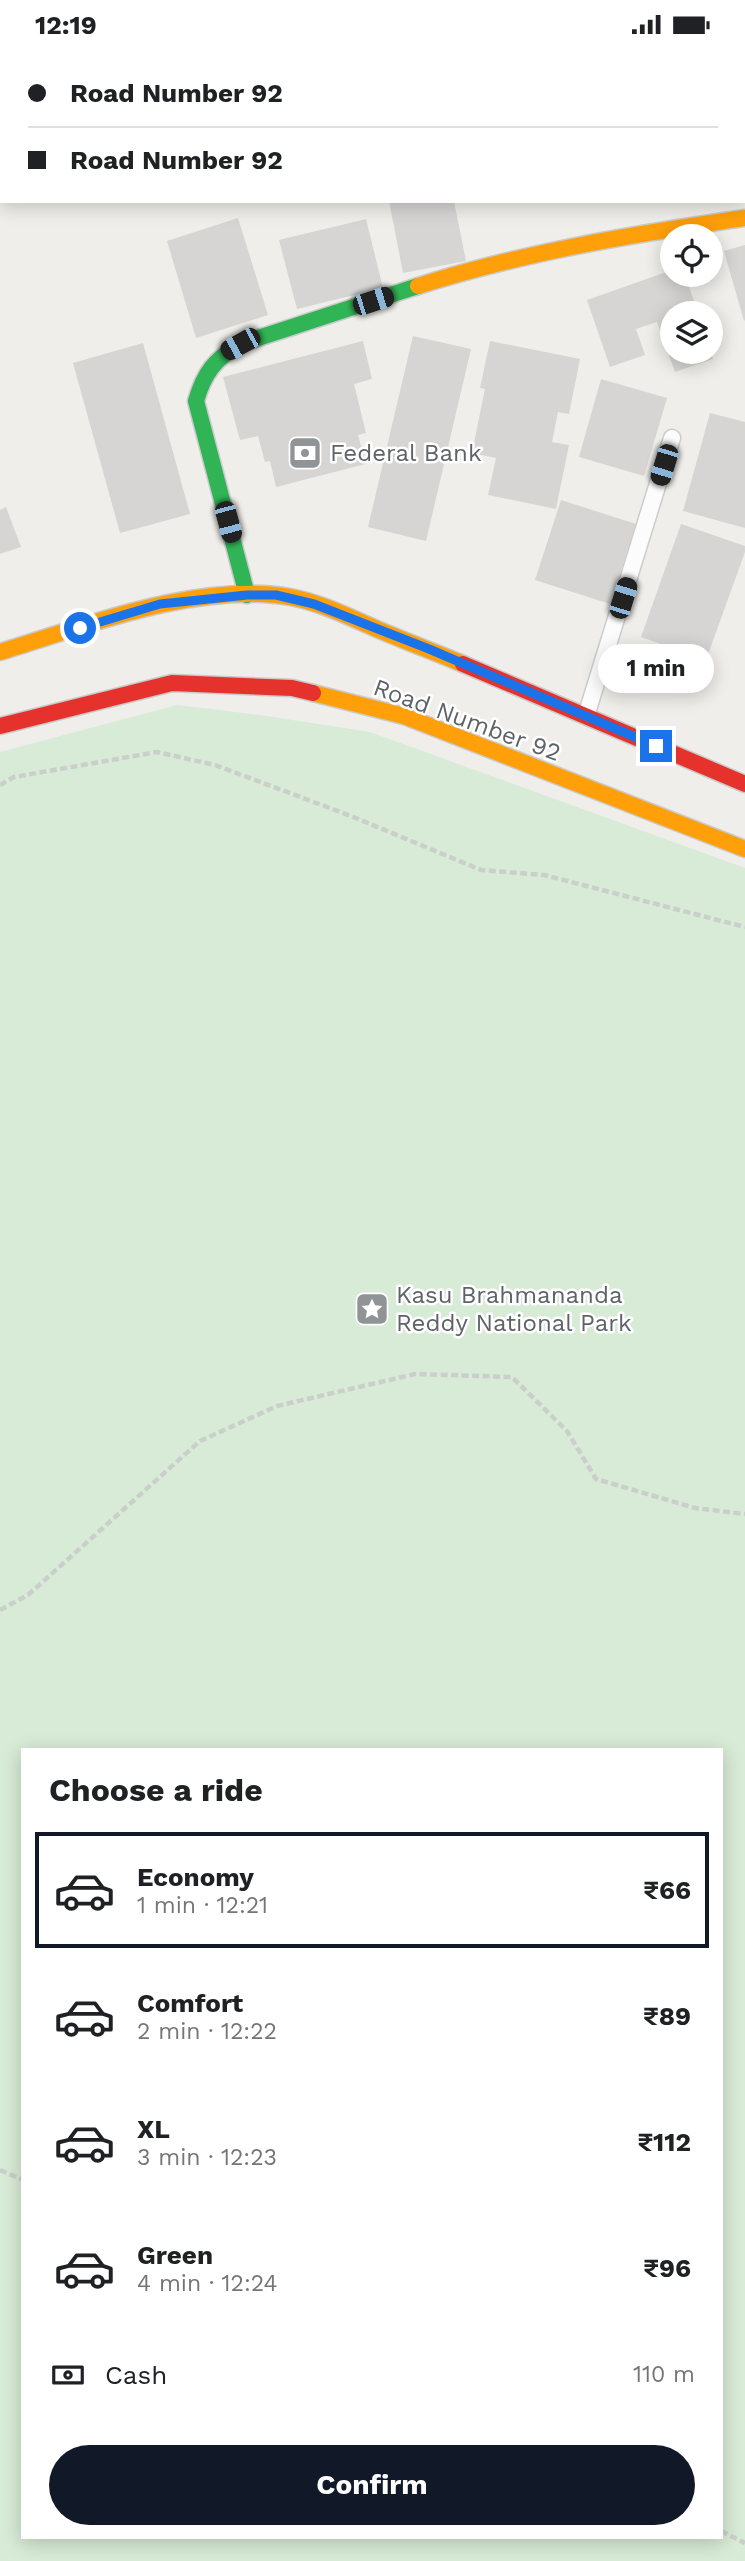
<!DOCTYPE html>
<meta charset="utf-8">
<style>
body{margin:0;font-family:"Work Sans",sans-serif;background:#f6f6f6;color:#202124;height:100vh;display:flex;flex-direction:column;font-size:26px;white-space:nowrap}
*{box-sizing:border-box;margin:0}
p{font-size:23px;color:#757577}
.icon{flex:none;width:38px;height:38px;fill:none;stroke:currentColor;stroke-width:2;stroke-linecap:round;stroke-linejoin:round}
.map{position:relative;flex:1;overflow:hidden}
.drawer{position:absolute;left:21px;top:1699px;width:702px;height:791px;display:flex;flex-direction:column;background:#fff;border-radius:0px;box-shadow:0 4px 18px #0003}
.drawer>*{flex:none}
.banner{position:absolute;left:0px;top:0px;width:746px;height:154px;box-shadow:0 4px 18px #0003;display:grid;align-content:center;height:154px;padding:0 28px;background:#fff}
.buttons{position:absolute;left:660px;top:175px;display:grid;gap:14px}
.buttons a{display:grid;place-items:center;width:63px;height:63px;border-radius:50%;background:#fff;box-shadow:0 4px 18px #0003;font-size:35px}
.end{position:absolute;width:32px;height:32px;margin:-16px;border:9px solid #1a73e8;background:#fff;box-shadow:0 0 0 4px #fff}
.from{border-radius:50%}
.bubble{position:absolute;height:49px;border-radius:24px;background:#fff;box-shadow:0 4px 18px #0003;font-size:23px;font-weight:700;line-height:49px;text-align:center}
.car{position:absolute;width:21px;height:42px;margin:-21px -10px;border-radius:9px;box-shadow:0 0 5px 2px #0007;background:linear-gradient(#222 24%,#8ab4d8 0 40%,#222 0 76%,#8ab4d8 0 86%,#222 0)}
.banner b{display:flex;align-items:center;gap:24px;height:66px;font-size:26px}
.banner b+b{border-top:2px solid #e0e0e0}
.banner i{width:18px;height:18px;background:#202124}
ul{padding:0;list-style:none}
li{display:flex;align-items:center;gap:21px;height:116px;margin:0 14px 10px;padding:0 14px;border:4px solid transparent;border-radius:0px}
li div{flex:1}
li b{display:block;font-size:26px}
li em{font-style:normal;font-weight:700}
li.on{border-color:#111827}
li>.icon{width:63px;height:63px;stroke-width:1.5}
h2{padding:0 28px;font-size:32px;line-height:84px}
.pay{display:flex;align-items:center;gap:18px;height:77px;padding:0 28px;font-size:26px}
.pay p{margin-inline-start:auto}
.action{display:flex;gap:14px;margin-top:auto;padding:14px 28px}
.action a{flex:1;height:80px;border-radius:42px;background:#111827;color:#fff;font-size:28px;font-weight:700;line-height:80px;text-align:center}
.status{display:flex;justify-content:space-between;align-items:center;height:49px;padding:0 35px;background:#fff;direction:ltr}
.status svg{height:19px;fill:currentColor}
.map>svg:first-child{display:block}
.park{fill:#d8ebd6;fill-rule:evenodd}
.building{fill:#d6d5d3}
.lines{fill:none;stroke-linecap:round;stroke-linejoin:round}
.lane-casing{stroke:#cbcccc;stroke-width:19}
.street-casing{stroke:#cbcccc;stroke-width:37}
.fast-casing{stroke:#cacacb;stroke-width:19}
.slow-casing{stroke:#cacacb;stroke-width:19}
.jam-casing{stroke:#cacacb;stroke-width:19}
.path{stroke:#cacfcc;stroke-width:4.5;stroke-dasharray:7 3.5;stroke-linecap:butt}
.lane{stroke:#fdfcfc;stroke-width:16}
.street{stroke:#fdfcfc;stroke-width:33}
.fast{stroke:#30b455;stroke-width:16}
.slow{stroke:#ff9f0a;stroke-width:16}
.jam{stroke:#e5322d;stroke-width:16}
.route{stroke:#1a73e8;stroke-width:9}
.labels{text-anchor:middle;stroke-width:5;stroke-linejoin:round;paint-order:stroke}
.poi-label{font-size:24px;fill:#5f6368;stroke:#fff;text-anchor:start}
.street-label{font-size:24px;fill:#5f6368;stroke:#fff}
</style>
<div class="status"><b>12:19</b><svg viewBox="0 0 49 12"><path d="M0 12V9h3v3zM5 12V6h3v6zM10 12V3h3v9zM15 12V0h3v12zM26 1h20v11H26zM47 4h2v5h-2z"/></svg></div>
<div class="map">
<svg width="745" height="2512" viewBox="0 0 745 2512">
<rect width="100%" height="100%" fill="#efeeea"/>
<path class="park" d="M177 656 260 666 370 683 745 819V2512H0V703ZM23 1701H721V2488H23Z"/>
<g class="building">
<path d="M389 152H454L466 212 403 224Z"/>
<path d="M238 169 268 266 196 289 167 192Z"/>
<path d="M366 170 383 239 297 260 279 191Z"/>
<path d="M745 196V271L744 272 724 202Z"/>
<path d="M672 221V226H685L698 264H672V303H711L713 310 675 323 657 273 636 280 645 306 610 318 587 251Z"/>
<path d="M413 287 471 300 426 492 368 478Z"/>
<path d="M363 292 372 330 354 335 366 384 358 386 366 415 276 438 270 412 265 413 258 387 240 391 223 328Z"/>
<path d="M490 292 580 310 569 365 558 363 552 393 569 396 556 460 488 446 496 409 472 404 485 340 480 339Z"/>
<path d="M143 294 190 465 120 484 73 314Z"/>
<path d="M601 330 667 349 644 427 579 408Z"/>
<path d="M710 364 745 373V479L683 462Z"/>
<path d="M561 451 636 475 610 555 535 531Z"/>
<path d="M6 458 21 498 0 505V461Z"/>
<path d="M681 475 745 497V503L706 611 641 588Z"/>
</g>
<g class="lines">
<defs>
<path id="lane" d="M586 667 672 389"/>
<g id="street">
<path d="M60 0 62 2"/>
<path d="M330 2 334 0"/>
<path d="M0 133 2 132"/>
</g>
<path id="fast" d="M247 546 196 352C204 324 215 310 240 295L418 237"/>
<g id="slow">
<path d="M418 237C524 203 635 185 745 169"/>
<path d="M0 603C85 577 200 532 290 548 323 554 353 570 384 583 410 594 437 604 463 615"/>
<path d="M313 644 404 667 745 800"/>
</g>
<g id="jam">
<path d="M463 615 745 735"/>
<path d="M0 677 172 634 292 639 313 644"/>
</g>
</defs>
<use href="#lane" class="lane-casing"/>
<use href="#street" class="street-casing"/>
<use href="#fast" class="fast-casing"/>
<use href="#slow" class="slow-casing"/>
<use href="#jam" class="jam-casing"/>
<g class="path">
<path d="M0 736 14 728 157 703 215 716 351 767 481 821 544 826 745 878"/>
<path d="M0 1561 28 1546 200 1392 277 1357 415 1325 512 1328 567 1382 596 1430 695 1459 745 1465"/>
<path d="M0 2121 23 2131"/>
<path d="M721 2482 745 2494"/>
</g>
<use href="#lane" class="lane"/>
<use href="#street" class="street"/>
<use href="#fast" class="fast"/>
<use href="#slow" class="slow"/>
<use href="#jam" class="jam"/>
</g>
<g class="lines">
<path class="route" d="M80 579 160 555 247 546H276L314 555 429 600 656 697"/>
</g>
<defs>
<symbol id="bank-square" viewBox="-11 -11 22 22"><rect x="-9" y="-9" width="18" height="18" rx="4" fill="#919496" stroke="#fff"/><path d="M-6-4H6V4H-6ZM0-2.3a2.3 2.3 0 1 0 0 4.6a2.3 2.3 0 1 0 0-4.6Z" fill="#fff"/></symbol>
<symbol id="sight-square" viewBox="-11 -11 22 22"><rect x="-9" y="-9" width="18" height="18" rx="4" fill="#919496" stroke="#fff"/><path d="M0-6L1.8-2.2L6-1.7L2.9 1.2L3.7 5.4L0 3.3L-3.7 5.4L-2.9 1.2L-6-1.7L-1.8-2.2Z" fill="#fff"/></symbol>
</defs>
<g fill-rule="evenodd">
<use href="#bank-square" x="286" y="385" width="38" height="38"/>
<use href="#sight-square" x="353" y="1241" width="38" height="38"/>
</g>
<g class="labels">
<g class="poi-label">
<text x="330" y="412">Federal Bank</text>
<text x="396" y="1254">Kasu Brahmananda<tspan x="396" dy="28">Reddy National Park</tspan></text>
</g>
<g class="street-label">
<text transform="translate(467 671) rotate(20)" y="8">Road Number 92</text>
</g>
</g>
</svg>
<div class="buttons">
<a><svg class="icon" aria-label="locate" viewBox="0 0 24 24"><circle cx="12" cy="12" r="6"/><path d="M12 2v4M12 18v4M2 12h4M18 12h4"/></svg></a>
<a><svg class="icon" aria-label="layers" viewBox="0 0 24 24"><path d="M12 4l9 5-9 5-9-5zM3 14l9 5 9-5"/></svg></a>
</div>
<i class="end from" style="left:80px;top:579px"></i>
<i class="end" style="left:656px;top:697px"></i>
<div class="bubble" style="left:598px;top:595px;width:116px">1 min</div>
<i class="car" style="left:373px;top:252px;rotate:72deg"></i>
<i class="car" style="left:240px;top:295px;rotate:241deg"></i>
<i class="car" style="left:664px;top:416px;rotate:197deg"></i>
<i class="car" style="left:228px;top:473px;rotate:165deg"></i>
<i class="car" style="left:623px;top:549px;rotate:17deg"></i>
<div class="banner">
<b><i class="from"></i>Road Number 92</b>
<b><i></i>Road Number 92</b>
</div>
<section class="drawer">
<h2>Choose a ride</h2>
<ul>
<li class="on"><svg class="icon" aria-label="car" viewBox="0 0 24 24"><path d="M5 17H2v-5l4-1 3-4h7l3 4 3 1v5h-3M9 17h6M6 11h13"/><circle cx="7" cy="17" r="2"/><circle cx="17" cy="17" r="2"/></svg><div><b>Economy</b><p>1 min · 12:21</p></div><em>₹66</em></li>
<li><svg class="icon" aria-label="car" viewBox="0 0 24 24"><path d="M5 17H2v-5l4-1 3-4h7l3 4 3 1v5h-3M9 17h6M6 11h13"/><circle cx="7" cy="17" r="2"/><circle cx="17" cy="17" r="2"/></svg><div><b>Comfort</b><p>2 min · 12:22</p></div><em>₹89</em></li>
<li><svg class="icon" aria-label="car" viewBox="0 0 24 24"><path d="M5 17H2v-5l4-1 3-4h7l3 4 3 1v5h-3M9 17h6M6 11h13"/><circle cx="7" cy="17" r="2"/><circle cx="17" cy="17" r="2"/></svg><div><b>XL</b><p>3 min · 12:23</p></div><em>₹112</em></li>
<li><svg class="icon" aria-label="car" viewBox="0 0 24 24"><path d="M5 17H2v-5l4-1 3-4h7l3 4 3 1v5h-3M9 17h6M6 11h13"/><circle cx="7" cy="17" r="2"/><circle cx="17" cy="17" r="2"/></svg><div><b>Green</b><p>4 min · 12:24</p></div><em>₹96</em></li>
</ul>
<div class="pay"><svg class="icon" aria-label="cash" viewBox="0 0 24 24"><path d="M3 7h18v10H3z"/><circle cx="12" cy="12" r="2"/></svg>Cash<p>110 m</p></div>
<div class="action"><a>Confirm</a></div>
</section>
</div>
